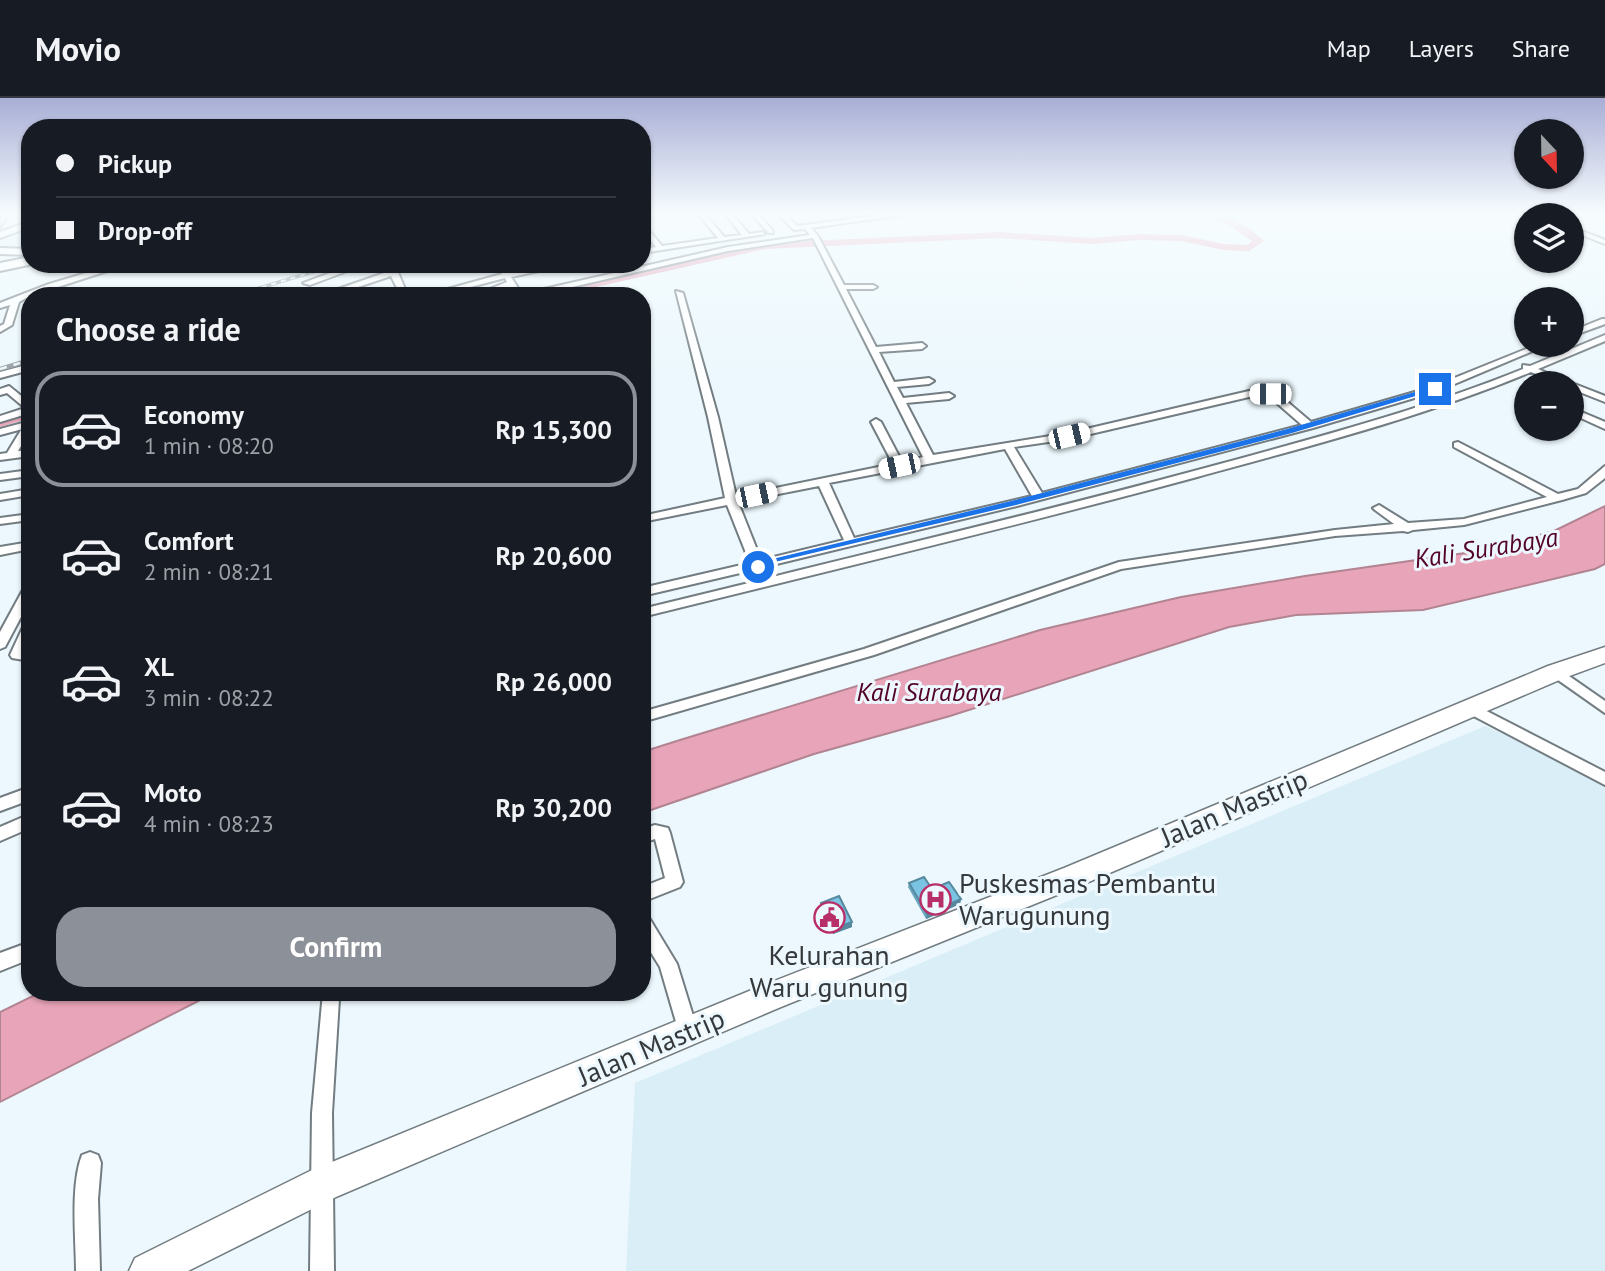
<!DOCTYPE html>
<meta charset="utf-8">
<style>
body{margin:0;font-family:"PT Sans",sans-serif;background:#242831;color:#f1f3f6;height:100vh;display:flex;flex-direction:column;font-size:26px;white-space:nowrap}
*{box-sizing:border-box;margin:0}
p{font-size:23px;color:#9ea1a6}
.icon{flex:none;width:38px;height:38px;fill:none;stroke:currentColor;stroke-width:2;stroke-linecap:round;stroke-linejoin:round}
.map{position:relative;flex:1;overflow:hidden}
.drawer{position:absolute;left:21px;top:189px;width:630px;height:714px;display:flex;flex-direction:column;background:#171b24;border-radius:28px;box-shadow:0 2px 5px #0004}
.drawer>*{flex:none}
.hud{position:absolute;left:21px;top:21px;width:630px;height:154px;border-radius:28px;box-shadow:0 2px 5px #0004;display:grid;align-content:center;height:154px;padding:0 35px;background:#171b24}
.needle{width:46px;rotate:158deg}
.tools{position:absolute;left:1514px;top:21px;display:grid;gap:14px}
.tools a{display:grid;place-items:center;width:70px;height:70px;border-radius:50%;background:#171b24;box-shadow:0 2px 5px #0004;font-size:35px}
.end{position:absolute;width:32px;height:32px;margin:-16px;border:9px solid #1a73e8;background:#fff;box-shadow:0 0 0 4px #fff}
.from{border-radius:50%}
.car{position:absolute;width:21px;height:42px;margin:-21px -10px;border-radius:9px;box-shadow:0 0 5px 2px #0007;background:linear-gradient(#fff 24%,#345 0 40%,#fff 0 76%,#345 0 86%,#fff 0)}
.hud b{display:flex;align-items:center;gap:24px;height:66px;font-size:26px}
.hud b+b{border-top:2px solid #363941}
.hud i{width:18px;height:18px;background:#f1f3f6}
ul{padding:0;list-style:none}
li{display:flex;align-items:center;gap:21px;height:116px;margin:0 14px 10px;padding:0 21px;border:4px solid transparent;border-radius:28px}
li div{flex:1}
li b{display:block;font-size:26px}
li em{font-style:normal;font-weight:700}
li.current{border-color:#8c9099}
li>.icon{width:63px;height:63px;stroke-width:1.5}
h2{padding:0 35px;font-size:32px;line-height:84px}
.action{display:flex;gap:14px;margin-top:auto;padding:14px 35px}
.action a{flex:1;height:80px;border-radius:28px;background:#8c9099;color:#fff;font-size:28px;font-weight:700;line-height:80px;text-align:center}
header{display:flex;align-items:center;gap:42px;box-sizing:border-box;height:98px;padding:0 35px;background:#171b24;border-bottom:2px solid #363941}
header strong{font-size:33px}
nav{display:flex;gap:38px;margin-inline-start:auto;font-size:24px}
.map>svg:first-child{display:block}
.built{fill:#daeef7}
.water{fill:#e8a4b8;stroke:#b28492;stroke-width:2}
.lines{fill:none;stroke-linecap:round;stroke-linejoin:round}
.river{fill:#e8a4b8;fill-rule:evenodd}
.street-casing{stroke:#727c81;stroke-width:4}
.secondary-casing{stroke:#727c81;stroke-width:4}
.primary-casing{stroke:#727c81;stroke-width:3}
.highway-casing{stroke:#727c81;stroke-width:4}
.street{fill:#fff;fill-rule:evenodd}
.secondary{fill:#fff;fill-rule:evenodd}
.primary{fill:#fff;fill-rule:evenodd}
.highway{fill:#fff;fill-rule:evenodd}
.rail-far1-casing{stroke:#979fa3;stroke-width:3.5}
.rail-casing{stroke:#979fa3;stroke-width:4.5}
.rail-far1{stroke:#ecf8fd;stroke-width:2;stroke-dasharray:5;stroke-linecap:butt}
.rail{stroke:#ecf8fd;stroke-width:2.5;stroke-dasharray:7;stroke-linecap:butt}
.wall{fill:#6aa8c2}
.shaded-wall{fill:#56889e}
.building{fill:#7bc3e2;stroke:#56889e;stroke-width:2}
.route{fill:#1a73e8}
.labels{text-anchor:middle;stroke-width:6;stroke-linejoin:round;paint-order:stroke}
.water-label{font-size:26px;font-style:italic;fill:#530228;stroke:#ecf8fd}
.near-street-label{font-size:28px;fill:#35393b;stroke:#ecf8fd}
.near-poi-label{font-size:28px;fill:#35393b;stroke:#ecf8fd;text-anchor:start}
</style>
<header>
<strong>Movio</strong>
<nav><a>Map</a><a>Layers</a><a>Share</a></nav>
</header>
<div class="map">
<svg width="1605" height="1173" viewBox="0 0 1605 1173">
<rect width="100%" height="100%" fill="#ecf8fd"/>
<g class="built">
<path d="M30 129V148L0 150 2 138Z"/>
<path d="M1485 628 1605 681V1173H626L635 985Z"/>
</g>
<g class="water">
<path d="M1605 408V466L1595 471 1423 512 1296 517 1229 529 950 618 814 656 642 715V654L680 642 1040 532 1181 499 1305 478 1479 453 1554 433Z"/>
<path d="M41 894H216L0 1004V914Z"/>
</g>
<g class="lines">
<g class="river">
<path d="M1208 117C1230 117 1249 128 1264 143L1249 153 1224 152 1181 143 1138 142 1092 146 999 140 765 151 556 198H533L765 145 999 134 1092 140 1138 136 1181 137 1224 146 1247 147 1252 143 1229 127Z"/>
<path d="M30 311V320L0 329V320Z"/>
</g>
<defs>
<g id="street">
<path d="M2 117H8L0 129Z"/>
<path d="M699 117H706L724 139 742 137 726 117H733L749 136 762 134 765 136 642 155V151L656 149 642 131V124L662 148 718 140Z"/>
<path d="M752 117H759L773 133V135H769Z"/>
<path d="M779 117H786L797 128 881 117H901L811 130 818 138 844 187H873L877 189 873 191H846L876 249 922 245 926 248 922 251 879 254 894 284 929 280 934 283 929 286 897 289 903 300 949 295 954 298 949 301 906 305 933 357 1069 335 1249 293 1277 295 1311 324 1432 289 1536 247H1547L1438 293 1313 330 1017 408 764 469 768 480C919 443 1070 407 1220 366 1322 338 1424 311 1523 271V267L1530 268 1605 237V243L1538 271 1570 285H1558L1531 274C1423 319 1310 348 1197 379 1013 429 827 473 642 519V511L757 483 753 472 642 498V490L750 465 727 407 642 424V418L725 400 708 319 676 193 683 195 718 319 736 398 893 366 871 324 876 321 881 324 902 364 923 359 813 140 728 153 533 198H516L510 189 484 198H472L507 184 505 180 436 198H422L502 176 495 166H503L509 175 555 166H572L511 179 522 196 728 149 810 137 805 131 794 132ZM1249 299 1271 300 1302 327 1042 395 1014 349 1069 341ZM1005 351 1032 398 854 440 829 385ZM819 388 844 442 761 462 738 404Z"/>
<path d="M1572 129 1605 142V146L1572 133Z"/>
<path d="M116 166H129L30 198 19 204 12 227 0 234V228L4 226 10 207 0 210V205L46 187Z"/>
<path d="M354 166H366L310 187 303 185Z"/>
<path d="M388 166 395 168 427 166 397 172 408 198H400L399 195 377 198 397 190 391 178 331 198H318L390 173 387 171Z"/>
<path d="M1602 221H1605V226L1572 238V233Z"/>
<path d="M30 266V272L0 280V274Z"/>
<path d="M1572 285 1605 298V304L1572 291Z"/>
<path d="M9 288 30 305V315L0 324V318L25 310 7 295 0 297V291Z"/>
<path d="M1572 310 1605 324V331L1572 316Z"/>
<path d="M30 323V329L0 337V331Z"/>
<path d="M25 331 30 334 18 353 30 352V358L0 362V356L7 355 21 332Z"/>
<path d="M1458 344 1558 396 1578 391 1605 368V380L1586 395 1562 402 1464 427 1413 432 1408 434 1403 433 1335 438 1121 471 874 557 642 624V614L864 551 1119 464 1335 432 1394 426 1375 412 1373 410 1379 407 1408 425 1464 421 1547 399 1454 349V345Z"/>
<path d="M30 372V378L0 382V376Z"/>
<path d="M30 391V397L0 402V396Z"/>
<path d="M30 416V422L0 426V420Z"/>
<path d="M30 444V451L0 457V449Z"/>
<path d="M30 486V502L5 549 0 551V534L24 490Z"/>
<path d="M30 525V544L26 553H30V563L12 560 10 557 23 529Z"/>
<path d="M1556 569 1605 603V615L1551 577 1549 574 1551 571Z"/>
<path d="M1471 605 1605 674V687L1466 614 1464 610Z"/>
<path d="M30 689V702L0 713V700Z"/>
<path d="M30 716V730L0 743V729Z"/>
<path d="M655 727 668 730 670 735 683 784 680 789 642 804V789L665 780 655 741 642 745V731Z"/>
<path d="M642 816 648 818 677 866 698 934 695 941 688 944 681 941 660 869 642 840Z"/>
<path d="M30 844V861L0 873V855Z"/>
<path d="M323 894H342L339 901 332 1015 334 1173H310L312 1015Z"/>
<path d="M90 1054 98 1057 101 1065 98 1101 100 1173H76C76 1140 70 1088 82 1057Z"/>
</g>
<g id="secondary">
<path d="M30 123V129L0 140V134Z"/>
<path d="M0 150 30 151V157L0 156Z"/>
</g>
<path id="primary" d="M1605 549V565L1564 580 1084 786 781 909 336 1099 188 1173H129L135 1160 310 1073 759 889 1064 770 1548 568Z"/>
<path id="highway" d="M30 159V166H33L0 173V165Z"/>
</defs>
<use href="#street" class="street-casing"/>
<use href="#secondary" class="secondary-casing"/>
<use href="#primary" class="primary-casing"/>
<use href="#highway" class="highway-casing"/>
<use href="#street" class="street"/>
<use href="#secondary" class="secondary"/>
<use href="#primary" class="primary"/>
<use href="#highway" class="highway"/>
<defs>
<path id="rail-far1" d="M233 198 339 166"/>
<path id="rail" d="M0 271 30 262"/>
</defs>
<use href="#rail-far1" class="rail-far1-casing"/>
<use href="#rail" class="rail-casing"/>
<use href="#rail-far1" class="rail-far1"/>
<use href="#rail" class="rail"/>
</g>
<g class="wall">
<path d="M909 785 932 791 961 801 960 806 926 821 908 789Z"/>
<path d="M821 805 852 829 833 836 820 809Z"/>
</g>
<g class="shaded-wall">
<path d="M961 801 960 806 926 821 927 816Z"/>
<path d="M852 824V829L833 836V831Z"/>
</g>
<g class="building">
<path d="M924 779 932 791 949 784 961 801 927 816 909 785Z"/>
<path d="M839 798 852 824 833 831 821 805Z"/>
</g>
<linearGradient id="sky" x2="0" y2="1"><stop stop-color="#a8aed5"/><stop offset="0.41" stop-color="#f6fcfe"/><stop offset="1" stop-color="#f6fcfe" stop-opacity="0"/></linearGradient>
<rect width="1605" height="282" fill="url(#sky)"/>
<path class="route" d="M1432 289 1439 291 1292 335 1016 407 762 467 758 472 752 466 1011 403 1287 331Z"/>
<defs>
<symbol id="hospital-ring" viewBox="-11 -11 22 22"><circle r="9.5" fill="#ecf8fd" stroke="#b82e68" stroke-width="1.5"/><path d="M-5-5h3v3.5h4V-5h3V5h-3V1.5h-4V5h-3Z" fill="#b82e68"/></symbol>
<symbol id="civic-ring" viewBox="-11 -11 22 22"><circle r="9.5" fill="#ecf8fd" stroke="#b82e68" stroke-width="1.5"/><path d="M-.6-6.5H3V-4.5H.6V-3L4-1V1h2V6H-6V1h2V-1L-.6-3ZM-1.2 2.5V6h2.4V2.5Z" fill="#b82e68"/></symbol>
</defs>
<g fill-rule="evenodd">
<use href="#hospital-ring" x="918" y="784" width="35" height="35"/>
<use href="#civic-ring" x="812" y="802" width="35" height="35"/>
</g>
<g class="labels">
<g class="water-label">
<text transform="translate(1486 450) rotate(-9)" y="9">Kali Surabaya</text>
<text x="929" y="603">Kali Surabaya</text>
</g>
<g class="near-street-label">
<text transform="translate(1234 710) rotate(-23)" y="10">Jalan Mastrip</text>
<text transform="translate(651 949) rotate(-23)" y="10">Jalan Mastrip</text>
</g>
<g class="near-poi-label">
<text x="959" y="795">Puskesmas Pembantu<tspan x="959" dy="32">Warugunung</tspan></text>
<text x="829" y="867" text-anchor="middle">Kelurahan<tspan x="829" dy="32">Waru gunung</tspan></text>
</g>
</g>
</svg>
<div class="tools">
<a><svg class="needle" viewBox="-14 -14 28 28"><path d="M0-13l5 13h-10z" fill="#e53935"/><path d="M0 13l5-13h-10z" fill="#9ea1a6"/></svg></a>
<a><svg class="icon" aria-label="layers" viewBox="0 0 24 24"><path d="M12 4l9 5-9 5-9-5zM3 14l9 5 9-5"/></svg></a>
<a>+</a>
<a>−</a>
</div>
<i class="end from" style="left:758px;top:469px"></i>
<i class="end" style="left:1435px;top:291px"></i>
<i class="car" style="left:1270px;top:296px;rotate:270deg"></i>
<i class="car" style="left:1069px;top:338px;rotate:77deg"></i>
<i class="car" style="left:899px;top:368px;rotate:258deg"></i>
<i class="car" style="left:756px;top:397px;rotate:78deg"></i>
<div class="hud">
<b><i class="from"></i>Pickup</b>
<b><i></i>Drop-off</b>
</div>
<section class="drawer">
<h2>Choose a ride</h2>
<ul>
<li class="current"><svg class="icon" aria-label="car" viewBox="0 0 24 24"><path d="M5 17H2v-5l4-1 3-4h7l3 4 3 1v5h-3M9 17h6M6 11h13"/><circle cx="7" cy="17" r="2"/><circle cx="17" cy="17" r="2"/></svg><div><b>Economy</b><p>1 min · 08:20</p></div><em>Rp 15,300</em></li>
<li><svg class="icon" aria-label="car" viewBox="0 0 24 24"><path d="M5 17H2v-5l4-1 3-4h7l3 4 3 1v5h-3M9 17h6M6 11h13"/><circle cx="7" cy="17" r="2"/><circle cx="17" cy="17" r="2"/></svg><div><b>Comfort</b><p>2 min · 08:21</p></div><em>Rp 20,600</em></li>
<li><svg class="icon" aria-label="car" viewBox="0 0 24 24"><path d="M5 17H2v-5l4-1 3-4h7l3 4 3 1v5h-3M9 17h6M6 11h13"/><circle cx="7" cy="17" r="2"/><circle cx="17" cy="17" r="2"/></svg><div><b>XL</b><p>3 min · 08:22</p></div><em>Rp 26,000</em></li>
<li><svg class="icon" aria-label="car" viewBox="0 0 24 24"><path d="M5 17H2v-5l4-1 3-4h7l3 4 3 1v5h-3M9 17h6M6 11h13"/><circle cx="7" cy="17" r="2"/><circle cx="17" cy="17" r="2"/></svg><div><b>Moto</b><p>4 min · 08:23</p></div><em>Rp 30,200</em></li>
</ul>
<div class="action"><a>Confirm</a></div>
</section>
</div>
